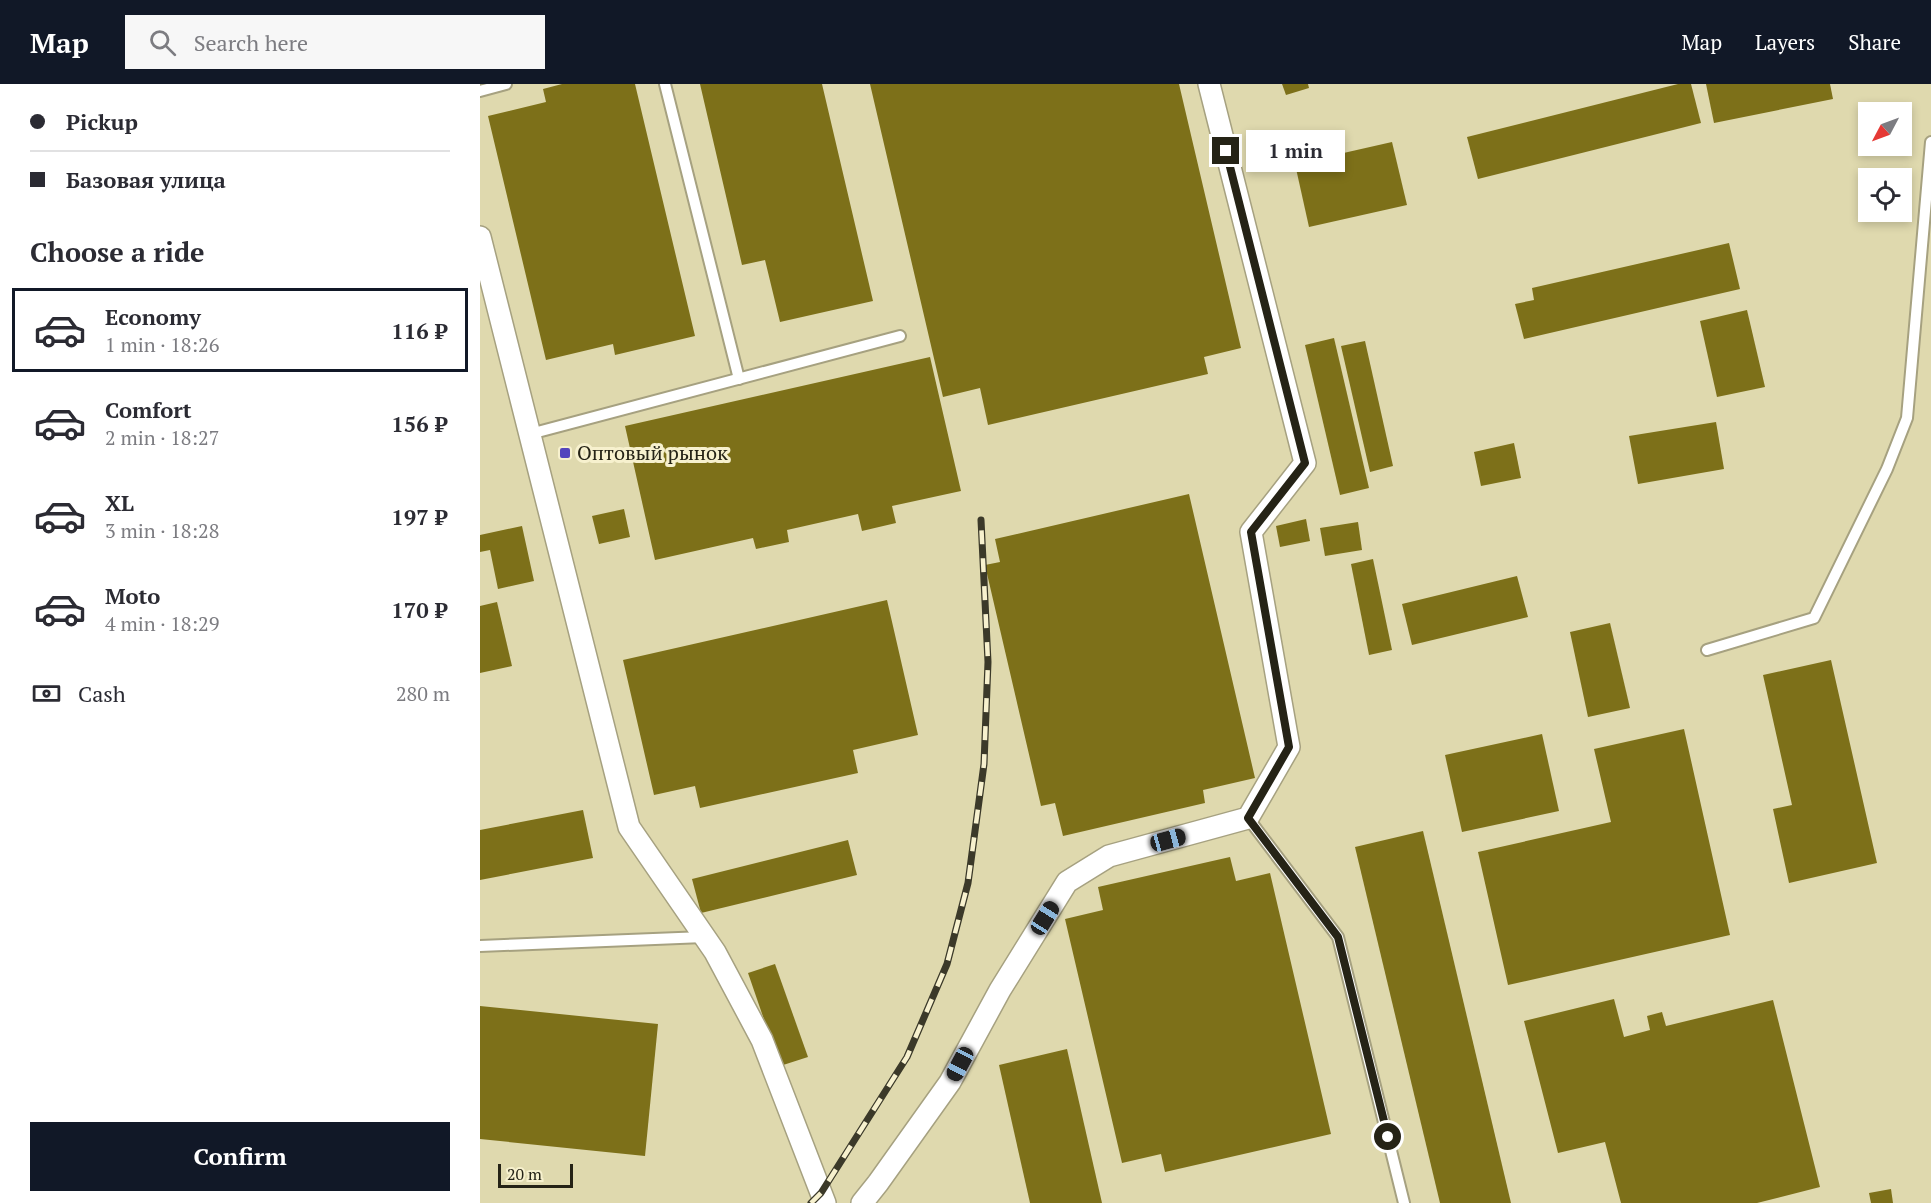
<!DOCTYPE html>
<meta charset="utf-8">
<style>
body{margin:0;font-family:"PT Serif",serif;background:#f7f7f7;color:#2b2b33;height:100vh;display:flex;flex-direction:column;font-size:22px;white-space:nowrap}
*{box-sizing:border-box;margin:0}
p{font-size:20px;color:#7c7c81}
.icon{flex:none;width:33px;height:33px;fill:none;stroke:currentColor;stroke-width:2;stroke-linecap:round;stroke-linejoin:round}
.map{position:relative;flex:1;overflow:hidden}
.panel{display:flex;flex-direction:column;background:#fff;width:480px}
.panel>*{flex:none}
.banner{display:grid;align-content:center;height:132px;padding:0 30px;background:#fff}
.needle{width:39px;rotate:229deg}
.buttons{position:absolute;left:1378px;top:18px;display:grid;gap:12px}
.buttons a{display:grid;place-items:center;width:54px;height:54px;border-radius:0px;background:#fff;box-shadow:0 3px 9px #0003;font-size:30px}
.scale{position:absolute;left:18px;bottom:15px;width:75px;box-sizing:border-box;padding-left:6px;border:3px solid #252316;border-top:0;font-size:16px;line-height:21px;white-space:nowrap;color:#252316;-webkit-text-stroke:4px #f7f1ce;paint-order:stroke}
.end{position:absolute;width:27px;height:27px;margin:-14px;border:8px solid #252316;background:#fff;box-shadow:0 0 0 3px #fff}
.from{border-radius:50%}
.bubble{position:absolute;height:42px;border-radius:0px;background:#fff;box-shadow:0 3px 9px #0003;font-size:20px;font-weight:700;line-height:42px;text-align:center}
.car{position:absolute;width:18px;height:36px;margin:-18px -9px;border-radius:8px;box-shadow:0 0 4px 2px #0007;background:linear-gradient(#222 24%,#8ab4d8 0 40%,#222 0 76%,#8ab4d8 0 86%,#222 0)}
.banner b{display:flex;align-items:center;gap:21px;height:57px;font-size:22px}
.banner b+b{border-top:2px solid #e1e1e2}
.banner i{width:15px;height:15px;background:#2b2b33}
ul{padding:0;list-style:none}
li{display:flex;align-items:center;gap:18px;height:84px;margin:0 12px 9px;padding:0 18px;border:3px solid transparent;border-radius:0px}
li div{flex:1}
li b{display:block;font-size:22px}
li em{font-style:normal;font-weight:700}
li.on{border-color:#111827}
li>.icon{width:54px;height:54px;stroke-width:1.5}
h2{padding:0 30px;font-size:27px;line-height:72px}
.pay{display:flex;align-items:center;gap:15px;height:66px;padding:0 30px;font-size:22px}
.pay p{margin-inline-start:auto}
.cta{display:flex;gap:12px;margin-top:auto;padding:12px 30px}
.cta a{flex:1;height:69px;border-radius:0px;background:#111827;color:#fff;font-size:24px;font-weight:700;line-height:69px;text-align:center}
header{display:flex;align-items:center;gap:36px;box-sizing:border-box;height:84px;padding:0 30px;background:#111827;color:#fff}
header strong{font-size:28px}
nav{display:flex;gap:33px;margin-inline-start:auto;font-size:21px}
.search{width:420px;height:54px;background:#f7f7f7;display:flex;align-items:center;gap:15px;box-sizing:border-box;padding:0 21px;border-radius:0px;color:#7c7c81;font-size:22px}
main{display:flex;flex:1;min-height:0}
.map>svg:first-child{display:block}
.built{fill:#dfd9ae;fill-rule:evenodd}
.building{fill:#7d7019}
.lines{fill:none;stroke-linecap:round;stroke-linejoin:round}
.lane-casing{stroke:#a6a180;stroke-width:14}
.street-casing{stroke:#a6a180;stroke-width:24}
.lane{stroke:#fff;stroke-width:10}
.street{stroke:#fff;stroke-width:21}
.rail-casing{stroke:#3b3929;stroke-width:7}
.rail{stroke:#f7f1ce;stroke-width:4.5;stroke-dasharray:14;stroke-linecap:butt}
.route{stroke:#252316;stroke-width:8}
.poi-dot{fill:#5445bd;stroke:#f7f1ce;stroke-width:2}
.labels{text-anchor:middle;stroke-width:6;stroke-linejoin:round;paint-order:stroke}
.poi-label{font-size:20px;fill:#252316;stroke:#f7f1ce;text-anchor:start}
</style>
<header>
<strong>Map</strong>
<div class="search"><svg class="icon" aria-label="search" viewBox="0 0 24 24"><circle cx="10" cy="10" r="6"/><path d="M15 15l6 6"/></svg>Search here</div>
<nav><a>Map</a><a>Layers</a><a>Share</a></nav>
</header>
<main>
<section class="panel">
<div class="banner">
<b><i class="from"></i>Pickup</b>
<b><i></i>Базовая улица</b>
</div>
<h2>Choose a ride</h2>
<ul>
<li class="on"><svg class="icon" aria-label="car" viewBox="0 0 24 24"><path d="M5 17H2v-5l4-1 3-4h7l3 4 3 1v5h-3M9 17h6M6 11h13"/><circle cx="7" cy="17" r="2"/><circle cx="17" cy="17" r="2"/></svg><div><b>Economy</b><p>1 min · 18:26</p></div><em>116 ₽</em></li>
<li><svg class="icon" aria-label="car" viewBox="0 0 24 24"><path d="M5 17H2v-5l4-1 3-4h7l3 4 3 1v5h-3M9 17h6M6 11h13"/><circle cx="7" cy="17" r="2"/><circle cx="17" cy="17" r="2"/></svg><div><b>Comfort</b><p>2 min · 18:27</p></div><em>156 ₽</em></li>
<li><svg class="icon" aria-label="car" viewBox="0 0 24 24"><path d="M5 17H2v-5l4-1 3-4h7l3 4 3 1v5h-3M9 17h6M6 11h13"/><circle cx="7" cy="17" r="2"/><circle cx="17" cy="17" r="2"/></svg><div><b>XL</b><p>3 min · 18:28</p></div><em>197 ₽</em></li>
<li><svg class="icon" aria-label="car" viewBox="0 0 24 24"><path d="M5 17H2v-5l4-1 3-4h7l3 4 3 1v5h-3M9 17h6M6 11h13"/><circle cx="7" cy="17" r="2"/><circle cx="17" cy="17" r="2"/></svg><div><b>Moto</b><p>4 min · 18:29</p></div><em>170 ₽</em></li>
</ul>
<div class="pay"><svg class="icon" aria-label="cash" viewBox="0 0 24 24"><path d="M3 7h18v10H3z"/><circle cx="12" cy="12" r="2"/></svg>Cash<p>280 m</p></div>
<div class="cta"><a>Confirm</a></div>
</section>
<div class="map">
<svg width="1451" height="1119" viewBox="0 0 1451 1119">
<rect width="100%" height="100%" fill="#e9e4c1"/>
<path class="built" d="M0 0H1451V1119H0ZM1389 28H1422V62H1389ZM1389 94H1422V128H1389Z"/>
<g class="building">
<path d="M82 0H155L215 252 135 271 133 260 66 276 8 32 66 18 63 5Z"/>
<path d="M220 0H342L393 217 300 238 285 176 262 181Z"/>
<path d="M390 0H699L761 264 724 273 728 290 508 341 500 304 463 313Z"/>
<path d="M802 0H828L829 4 806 11Z"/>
<path d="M1198 0H1211L1221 39 998 95 987 53Z"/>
<path d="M1226 0H1350L1353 15 1234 39Z"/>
<path d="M912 58 927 121 829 143 815 80Z"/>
<path d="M1249 159 1260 205 1044 255 1035 220 1054 216 1052 204Z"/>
<path d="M1267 226 1285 303 1237 313 1220 237Z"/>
<path d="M854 254 889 404 860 411 825 261Z"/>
<path d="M885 257 913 382 890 388 861 262Z"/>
<path d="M450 273 481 407 412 422 416 439 382 447 378 430 307 446 309 458 276 465 273 454 175 476 145 342Z"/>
<path d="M1236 338 1244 385 1158 400 1149 352Z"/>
<path d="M1034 359 1041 394 1001 402 994 368Z"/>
<path d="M709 410 775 694 723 706 725 719 583 752 575 719 561 722 505 481 520 478 515 455Z"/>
<path d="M144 425 150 453 119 460 112 432Z"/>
<path d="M826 435 830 457 800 463 796 442Z"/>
<path d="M878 438 882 466 845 472 840 444Z"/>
<path d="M42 442 54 497 18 505 10 466 0 468V451Z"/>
<path d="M893 475 912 566 889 571 871 480Z"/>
<path d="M1037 492 1048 533 932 561 922 520Z"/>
<path d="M407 516 438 651 373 666 378 689 220 724 215 702 174 711 143 576Z"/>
<path d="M17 518 32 582 0 589V522Z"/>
<path d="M1130 539 1150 624 1108 633 1090 548Z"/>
<path d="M1351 576 1397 779 1309 799 1293 725 1312 721 1283 591Z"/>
<path d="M1204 645 1250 851 1028 901 998 768 1131 738 1114 665Z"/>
<path d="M1062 650 1079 727 982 748 965 671Z"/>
<path d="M103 726 113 774 0 796V746Z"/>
<path d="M943 747 1031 1119H960L875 763Z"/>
<path d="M368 756 377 791 221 829 212 795Z"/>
<path d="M750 773 756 797 790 789 851 1050 685 1088 681 1070 642 1079 585 835 623 826 618 803Z"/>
<path d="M295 880 328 973 300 982 268 889Z"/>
<path d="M1134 915 1144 953 1170 946 1167 932 1182 928 1186 942 1293 916 1340 1103 1277 1119H1141L1125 1058 1078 1069 1044 937Z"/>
<path d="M0 922 178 940 165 1072 0 1055Z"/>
<path d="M587 965 622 1119H550L519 981Z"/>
<path d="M1411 1105 1413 1119H1391L1389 1109Z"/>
</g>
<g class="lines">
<defs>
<g id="lane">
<path d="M185 0 259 295"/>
<path d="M0 7 26 0"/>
<path d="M50 350 420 252"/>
<path d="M1227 566 1334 534 1407 385 1427 334 1451 58"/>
<path d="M768 734 858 853 924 1119"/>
<path d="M0 862 224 853"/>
</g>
<g id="street">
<path d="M0 153 149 743 235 868 282 956 345 1119"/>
<path d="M382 1119 398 1099 470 998 520 906 587 798 629 772 768 734 809 663 771 448 825 379 729 0"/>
</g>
</defs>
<use href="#lane" class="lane-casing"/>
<use href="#street" class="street-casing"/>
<use href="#lane" class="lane"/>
<use href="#street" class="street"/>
<defs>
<path id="rail" d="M331 1119 341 1109 427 973 467 880 488 799 504 680 508 578 501 436"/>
</defs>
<use href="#rail" class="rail-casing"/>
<use href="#rail" class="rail"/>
</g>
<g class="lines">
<path class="route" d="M746 67 825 379 771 448 809 663 768 734 858 853 908 1053"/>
</g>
<rect class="poi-dot" x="79" y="363" width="12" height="12" rx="3"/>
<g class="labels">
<g class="poi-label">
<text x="97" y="376">Оптовый рынок</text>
</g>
</g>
</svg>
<div class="buttons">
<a><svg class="needle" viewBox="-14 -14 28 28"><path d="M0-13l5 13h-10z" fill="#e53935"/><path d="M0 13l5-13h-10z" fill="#7c7c81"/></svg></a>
<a><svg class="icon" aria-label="locate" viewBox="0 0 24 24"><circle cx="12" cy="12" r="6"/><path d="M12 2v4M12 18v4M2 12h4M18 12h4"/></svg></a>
</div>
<div class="scale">20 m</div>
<i class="end from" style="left:908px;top:1053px"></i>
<i class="end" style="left:746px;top:67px"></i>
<div class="bubble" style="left:766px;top:46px;width:99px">1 min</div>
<i class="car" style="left:688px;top:756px;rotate:75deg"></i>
<i class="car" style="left:565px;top:834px;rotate:32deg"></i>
<i class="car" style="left:480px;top:980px;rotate:208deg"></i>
</div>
</main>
